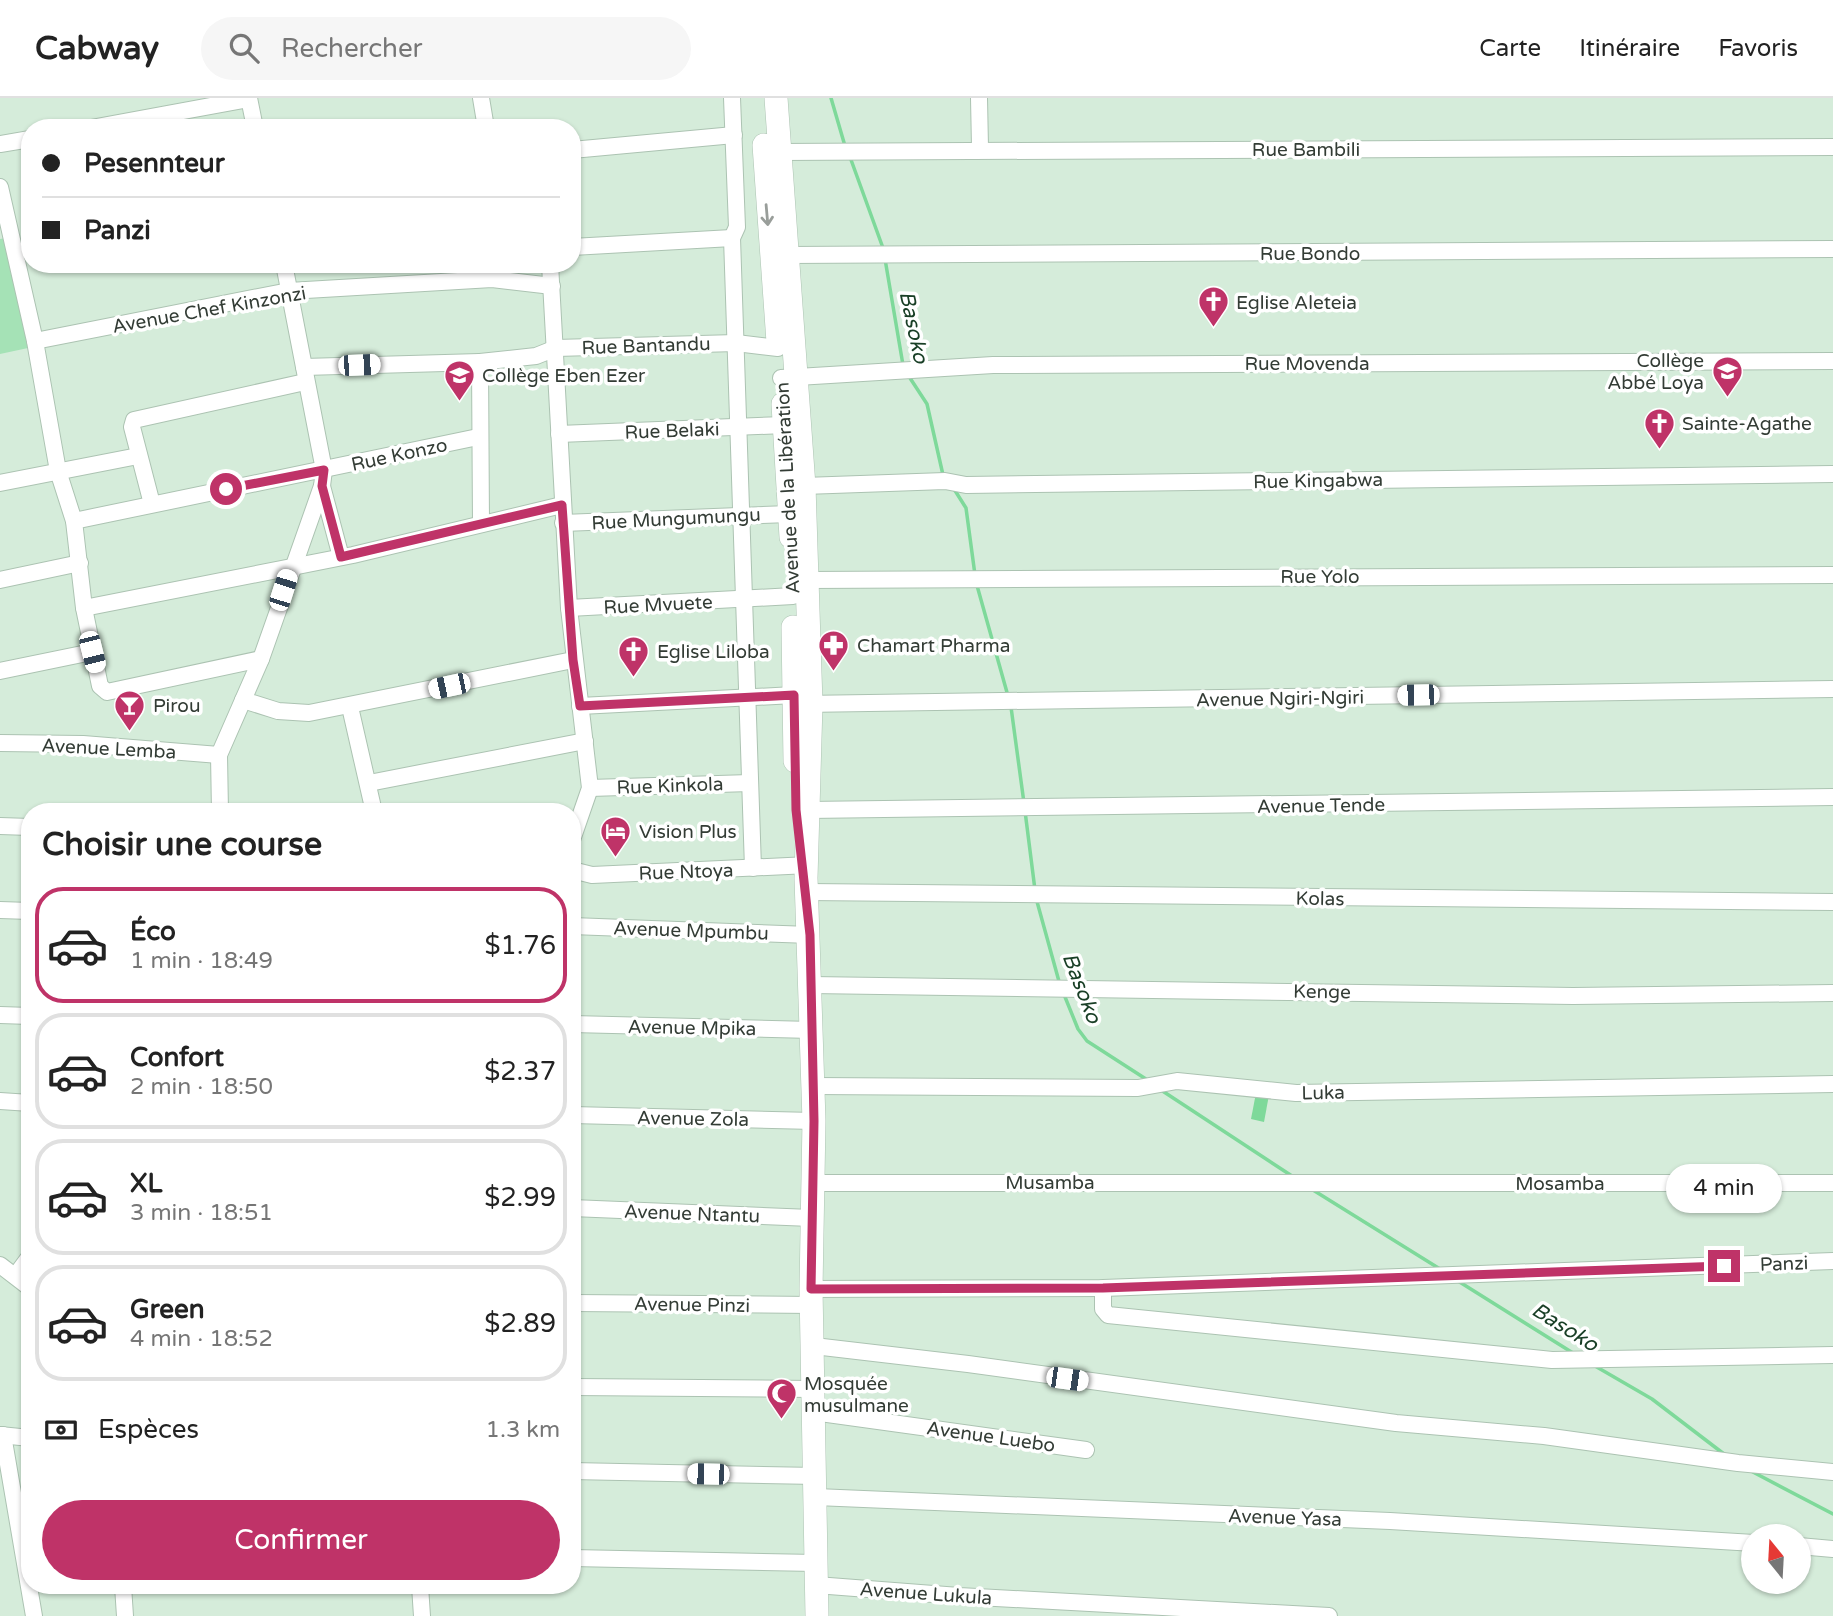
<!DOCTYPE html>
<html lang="fr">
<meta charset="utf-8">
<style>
body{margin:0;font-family:"Varela Round",sans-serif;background:#f6f6f6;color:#222;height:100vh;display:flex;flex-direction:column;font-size:26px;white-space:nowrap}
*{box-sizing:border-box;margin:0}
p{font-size:23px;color:#767676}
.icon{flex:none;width:38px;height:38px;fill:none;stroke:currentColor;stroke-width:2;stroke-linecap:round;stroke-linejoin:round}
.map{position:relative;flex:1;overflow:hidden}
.panel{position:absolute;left:21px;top:705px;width:560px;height:791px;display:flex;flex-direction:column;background:#fff;border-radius:28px;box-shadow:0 2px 5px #0004}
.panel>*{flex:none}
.banner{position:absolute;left:21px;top:21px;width:560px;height:154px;border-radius:28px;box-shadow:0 2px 5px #0004;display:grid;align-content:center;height:154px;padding:0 21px;background:#fff}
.needle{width:46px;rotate:342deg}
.fabs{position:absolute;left:1741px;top:1426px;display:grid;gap:14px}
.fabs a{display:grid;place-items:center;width:70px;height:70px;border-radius:50%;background:#fff;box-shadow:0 2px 5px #0004;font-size:35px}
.end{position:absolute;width:32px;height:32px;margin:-16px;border:9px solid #bf3368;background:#fff;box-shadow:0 0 0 4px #fff}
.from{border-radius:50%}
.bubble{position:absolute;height:49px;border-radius:24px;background:#fff;box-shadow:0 2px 5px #0004;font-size:23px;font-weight:600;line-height:49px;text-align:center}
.car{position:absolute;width:21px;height:42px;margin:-21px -10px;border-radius:9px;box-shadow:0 0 5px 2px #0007;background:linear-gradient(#fff 24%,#345 0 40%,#fff 0 76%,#345 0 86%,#fff 0)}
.banner b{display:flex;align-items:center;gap:24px;height:66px;font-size:26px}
.banner b+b{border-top:2px solid #e0e0e0}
.banner i{width:18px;height:18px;background:#222}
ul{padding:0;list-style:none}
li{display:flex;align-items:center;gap:21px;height:116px;margin:0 14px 10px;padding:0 7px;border:4px solid #e0e0e0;border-radius:28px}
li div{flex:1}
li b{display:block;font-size:26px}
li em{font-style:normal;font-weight:600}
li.selected{border-color:#bf3368}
li>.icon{width:63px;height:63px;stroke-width:1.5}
h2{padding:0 21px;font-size:32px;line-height:84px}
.pay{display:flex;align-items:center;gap:18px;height:77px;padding:0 21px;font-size:26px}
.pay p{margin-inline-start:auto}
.action{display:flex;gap:14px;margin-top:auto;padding:14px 21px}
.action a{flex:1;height:80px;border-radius:42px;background:#bf3368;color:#fff;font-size:28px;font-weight:600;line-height:80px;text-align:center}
header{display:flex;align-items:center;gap:42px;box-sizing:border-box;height:98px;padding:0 35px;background:#fff;border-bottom:2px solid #e0e0e0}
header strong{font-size:33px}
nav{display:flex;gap:38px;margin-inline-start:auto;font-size:24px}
.search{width:490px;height:63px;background:#f6f6f6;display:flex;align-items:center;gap:18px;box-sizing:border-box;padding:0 24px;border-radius:38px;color:#767676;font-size:26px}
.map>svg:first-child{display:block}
.green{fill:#a5e2b6}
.water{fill:#7ed99a}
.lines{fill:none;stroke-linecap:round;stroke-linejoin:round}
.stream{stroke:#7ed99a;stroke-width:3.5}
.minor-casing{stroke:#acc3b2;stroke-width:18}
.highway-casing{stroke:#acc3b2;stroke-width:24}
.minor{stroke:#fff;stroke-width:16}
.highway{stroke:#fff;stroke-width:23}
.oneway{stroke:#999e9a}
.route{stroke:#bf3368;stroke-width:9}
.labels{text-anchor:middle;stroke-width:7;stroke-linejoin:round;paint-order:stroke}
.street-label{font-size:19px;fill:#333c35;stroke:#fff}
.poi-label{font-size:19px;fill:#333c35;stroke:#fff;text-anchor:start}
.water-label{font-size:21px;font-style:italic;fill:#193f26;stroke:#fff}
</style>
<header>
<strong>Cabway</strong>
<div class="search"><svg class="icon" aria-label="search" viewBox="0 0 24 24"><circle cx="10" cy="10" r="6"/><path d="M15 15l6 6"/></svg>Rechercher</div>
<nav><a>Carte</a><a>Itinéraire</a><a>Favoris</a></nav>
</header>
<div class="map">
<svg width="1833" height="1518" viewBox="0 0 1833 1518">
<rect width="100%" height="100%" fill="#d5ecda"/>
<path class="green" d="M6 140 28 250 0 256V141Z"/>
<path class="water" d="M1256 995 1269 997 1264 1024 1251 1021Z"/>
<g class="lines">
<g class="stream">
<path d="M831 0 845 48"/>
<path d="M850 59 883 150"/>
<path d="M885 161 903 267"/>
<path d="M908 277 927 306 943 377"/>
<path d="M954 391 966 410 975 477"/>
<path d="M976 484 1008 598"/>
<path d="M1011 609 1024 705"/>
<path d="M1025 713 1035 792"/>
<path d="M1036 800 1060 887"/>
<path d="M1063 894 1078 931 1087 943 1149 983"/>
<path d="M1161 992 1292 1078"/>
<path d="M1313 1092 1440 1171"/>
<path d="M1458 1183 1573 1255"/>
<path d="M1595 1268 1652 1301 1724 1356"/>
<path d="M1751 1373 1833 1416"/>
</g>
<defs>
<g id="minor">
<path d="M249 0 255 30"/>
<path d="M481 0 486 30"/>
<path d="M732 0 737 129 732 140 753 770"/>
<path d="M91 30 249 1"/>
<path d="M0 46 30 41"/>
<path d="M572 52 734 37"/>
<path d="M977 53 980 49 979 0"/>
<path d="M779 54 1833 49"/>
<path d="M0 89 35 243 58 373 74 423 84 510 100 588 107 594 261 561"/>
<path d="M572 149 732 140"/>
<path d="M787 157 1833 151"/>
<path d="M550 166 569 510 590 690 572 742"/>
<path d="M35 243 289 193 492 181 552 188"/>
<path d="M480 264 536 258 556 250 736 245 778 250"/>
<path d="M304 269 480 264 481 426"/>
<path d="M781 280 993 267 1833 263"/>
<path d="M559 336 784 327"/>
<path d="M0 385 138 358"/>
<path d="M322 388 341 459"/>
<path d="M804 388 945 383 966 387 1833 376"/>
<path d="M152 406 132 329 134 322 305 284"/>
<path d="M74 423 478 339"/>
<path d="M563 425 789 416"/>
<path d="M0 482 80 465"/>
<path d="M807 482 1833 477"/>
<path d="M84 510 353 457 562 407"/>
<path d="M569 510 793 498"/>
<path d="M0 573 92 554"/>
<path d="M243 602 278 613 309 615 573 562"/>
<path d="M803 606 1833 591"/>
<path d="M580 608 794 597"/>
<path d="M350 609 374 714"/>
<path d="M0 645 83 646 219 657"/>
<path d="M369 685 585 643"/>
<path d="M590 690 750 685"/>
<path d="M808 712 1833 699"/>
<path d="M220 714 219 657 261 561 322 388 324 372 284 166"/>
<path d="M0 728 30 729"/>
<path d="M572 772 592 777 809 767"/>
<path d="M807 794 1833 804"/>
<path d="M0 812 30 813"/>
<path d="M572 828 810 837"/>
<path d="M811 887 1573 898 1833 895"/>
<path d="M0 917 30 918"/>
<path d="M572 926 812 932"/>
<path d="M813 988 1138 990 1177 983 1296 995 1833 986"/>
<path d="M0 1003 30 1005"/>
<path d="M572 1017 814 1023"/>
<path d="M813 1085H1833"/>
<path d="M572 1110 811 1120"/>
<path d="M0 1167 30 1190"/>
<path d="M16 1177 30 1158"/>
<path d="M1103 1190V1211L1108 1217 1552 1262 1833 1257"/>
<path d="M811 1191 1103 1190 1833 1163"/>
<path d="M572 1205 813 1207"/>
<path d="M814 1248 968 1266 1396 1325 1544 1338 1738 1365 1833 1374"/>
<path d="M572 1289 814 1291"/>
<path d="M813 1314 1086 1352"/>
<path d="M0 1337 30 1340"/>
<path d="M3 1337 34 1518"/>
<path d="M572 1373 817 1378"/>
<path d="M816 1399 1390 1423 1754 1445"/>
<path d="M1799 1448 1833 1451"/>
<path d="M572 1460 816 1465"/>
<path d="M816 1487 959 1498 1329 1518"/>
<path d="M123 1488 125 1518"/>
<path d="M420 1488 422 1518"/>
</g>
<g id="highway">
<path d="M776 0 804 388 811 606 806 780 814 1023 811 1191 817 1518"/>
<path d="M764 47 778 244"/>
<path d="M783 306 791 439"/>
<path d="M793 529 795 663"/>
</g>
</defs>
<use href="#minor" class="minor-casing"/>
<use href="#highway" class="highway-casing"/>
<use href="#minor" class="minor"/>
<use href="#highway" class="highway"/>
</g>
<defs><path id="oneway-shaft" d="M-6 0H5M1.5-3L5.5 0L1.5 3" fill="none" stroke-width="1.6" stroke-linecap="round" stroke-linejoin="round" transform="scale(1.75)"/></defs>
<use class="oneway" href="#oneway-shaft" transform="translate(767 117) rotate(85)"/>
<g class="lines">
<path class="route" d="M226 391 324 372 322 388 341 459 562 407 573 562 580 608 794 597 796 712 810 837 814 1023 811 1191 1103 1190 1724 1168"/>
</g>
<defs>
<symbol id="church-pin" viewBox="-11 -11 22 30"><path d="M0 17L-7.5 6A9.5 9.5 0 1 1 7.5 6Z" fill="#bf3368" stroke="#fff"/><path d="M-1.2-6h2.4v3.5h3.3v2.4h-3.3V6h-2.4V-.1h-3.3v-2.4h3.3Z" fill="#fff"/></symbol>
<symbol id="school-pin" viewBox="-11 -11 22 30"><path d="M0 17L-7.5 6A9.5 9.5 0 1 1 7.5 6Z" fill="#bf3368" stroke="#fff"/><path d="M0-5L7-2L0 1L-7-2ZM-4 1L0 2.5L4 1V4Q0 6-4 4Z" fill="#fff"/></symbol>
<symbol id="pharmacy-pin" viewBox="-11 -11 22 30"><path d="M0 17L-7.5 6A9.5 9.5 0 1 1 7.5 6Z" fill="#bf3368" stroke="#fff"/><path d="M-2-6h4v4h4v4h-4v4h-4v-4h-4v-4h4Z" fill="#fff"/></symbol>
<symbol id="bar-pin" viewBox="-11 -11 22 30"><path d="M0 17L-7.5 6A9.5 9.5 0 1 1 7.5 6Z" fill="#bf3368" stroke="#fff"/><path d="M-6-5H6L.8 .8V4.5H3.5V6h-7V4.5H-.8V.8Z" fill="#fff"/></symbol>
<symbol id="hotel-pin" viewBox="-11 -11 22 30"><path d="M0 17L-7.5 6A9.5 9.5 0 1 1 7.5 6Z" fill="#bf3368" stroke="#fff"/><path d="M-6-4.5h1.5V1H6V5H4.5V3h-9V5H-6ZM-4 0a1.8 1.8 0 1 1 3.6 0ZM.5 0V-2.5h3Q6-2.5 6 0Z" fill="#fff"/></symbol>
<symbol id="mosque-pin" viewBox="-11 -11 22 30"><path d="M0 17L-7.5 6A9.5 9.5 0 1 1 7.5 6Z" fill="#bf3368" stroke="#fff"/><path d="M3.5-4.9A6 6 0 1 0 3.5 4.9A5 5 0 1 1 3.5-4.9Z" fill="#fff"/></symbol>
</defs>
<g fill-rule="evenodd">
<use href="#church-pin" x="1196" y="186" width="35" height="47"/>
<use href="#school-pin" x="1710" y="256" width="35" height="47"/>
<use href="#school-pin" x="442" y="260" width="35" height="47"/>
<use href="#church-pin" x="1642" y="308" width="35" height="47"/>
<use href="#pharmacy-pin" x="816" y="530" width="35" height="47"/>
<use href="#church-pin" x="616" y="536" width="35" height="47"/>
<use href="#bar-pin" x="112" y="590" width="35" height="47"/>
<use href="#hotel-pin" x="598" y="716" width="35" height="47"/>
<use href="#mosque-pin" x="764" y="1278" width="35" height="47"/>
</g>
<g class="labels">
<g class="street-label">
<text x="1306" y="58">Rue Bambili</text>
<text x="1310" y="162">Rue Bondo</text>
<text transform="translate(209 211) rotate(-10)" y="7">Avenue Chef Kinzonzi</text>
<text transform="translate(646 247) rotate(-2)" y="7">Rue Bantandu</text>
<text x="1307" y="272">Rue Movenda</text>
<text transform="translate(672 332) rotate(-2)" y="7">Rue Belaki</text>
<text transform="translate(399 356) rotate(-12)" y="7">Rue Konzo</text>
<text transform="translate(1318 382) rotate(-1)" y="7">Rue Kingabwa</text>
<text transform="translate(787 390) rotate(-93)" y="7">Avenue de la Libération</text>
<text transform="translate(676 420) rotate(-3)" y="7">Rue Mungumungu</text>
<text x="1320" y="485">Rue Yolo</text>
<text transform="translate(658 506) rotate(-3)" y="7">Rue Mvuete</text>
<text transform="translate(1280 600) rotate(-1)" y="7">Avenue Ngiri-Ngiri</text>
<text transform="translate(109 650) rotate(3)" y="7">Avenue Lemba</text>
<text transform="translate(670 687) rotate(-2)" y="7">Rue Kinkola</text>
<text transform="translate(1321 707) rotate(-1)" y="7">Avenue Tende</text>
<text transform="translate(686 773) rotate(-2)" y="7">Rue Ntoya</text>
<text transform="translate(1320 800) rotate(1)" y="7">Kolas</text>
<text transform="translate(691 832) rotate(2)" y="7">Avenue Mpumbu</text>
<text transform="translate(1322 893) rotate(1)" y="7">Kenge</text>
<text transform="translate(692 929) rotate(1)" y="7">Avenue Mpika</text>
<text transform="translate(1323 994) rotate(-1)" y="7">Luka</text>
<text transform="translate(693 1020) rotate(1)" y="7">Avenue Zola</text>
<text x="1050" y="1091">Musamba</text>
<text x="1560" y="1092">Mosamba</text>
<text transform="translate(692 1115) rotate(2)" y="7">Avenue Ntantu</text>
<text transform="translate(1784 1165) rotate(-2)" y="7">Panzi</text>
<text transform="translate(692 1206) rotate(1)" y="7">Avenue Pinzi</text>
<text transform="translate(991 1338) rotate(8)" y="7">Avenue Luebo</text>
<text transform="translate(1285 1419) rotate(2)" y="7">Avenue Yasa</text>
<text transform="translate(926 1495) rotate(4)" y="7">Avenue Lukula</text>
</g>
<g class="poi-label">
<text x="1236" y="211">Eglise Aleteia</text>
<text x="1704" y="269" text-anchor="end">Collège<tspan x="1704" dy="22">Abbé Loya</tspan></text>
<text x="482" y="284">Collège Eben Ezer</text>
<text x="1682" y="332">Sainte-Agathe</text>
<text x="857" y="554">Chamart Pharma</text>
<text x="657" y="560">Eglise Liloba</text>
<text x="153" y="614">Pirou</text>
<text x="639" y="740">Vision Plus</text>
<text x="804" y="1292">Mosquée<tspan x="804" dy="22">musulmane</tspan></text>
</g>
<g class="water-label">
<text transform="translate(914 229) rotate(78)" y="7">Basoko</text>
<text transform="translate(1082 890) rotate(69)" y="7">Basoko</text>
<text transform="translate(1565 1229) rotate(32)" y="7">Basoko</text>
</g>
</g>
</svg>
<div class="fabs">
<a><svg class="needle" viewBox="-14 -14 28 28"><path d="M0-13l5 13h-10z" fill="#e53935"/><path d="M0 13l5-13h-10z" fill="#767676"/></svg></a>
</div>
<i class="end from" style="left:226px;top:391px"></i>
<i class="end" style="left:1724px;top:1168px"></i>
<div class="bubble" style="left:1666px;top:1066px;width:116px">4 min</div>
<i class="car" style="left:359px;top:267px;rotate:88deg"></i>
<i class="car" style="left:283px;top:492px;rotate:18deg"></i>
<i class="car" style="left:92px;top:554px;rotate:166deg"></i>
<i class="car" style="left:449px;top:588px;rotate:258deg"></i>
<i class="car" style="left:1418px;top:597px;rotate:269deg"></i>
<i class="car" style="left:1067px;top:1281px;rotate:98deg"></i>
<i class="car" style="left:708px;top:1376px;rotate:271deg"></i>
<div class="banner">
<b><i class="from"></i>Pesennteur</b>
<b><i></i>Panzi</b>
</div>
<section class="panel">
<h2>Choisir une course</h2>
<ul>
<li class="selected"><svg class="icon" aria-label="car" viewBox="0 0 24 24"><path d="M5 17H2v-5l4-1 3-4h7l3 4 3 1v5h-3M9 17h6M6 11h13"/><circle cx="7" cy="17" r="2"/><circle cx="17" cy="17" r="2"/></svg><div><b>Éco</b><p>1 min · 18:49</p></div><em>$1.76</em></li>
<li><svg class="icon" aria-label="car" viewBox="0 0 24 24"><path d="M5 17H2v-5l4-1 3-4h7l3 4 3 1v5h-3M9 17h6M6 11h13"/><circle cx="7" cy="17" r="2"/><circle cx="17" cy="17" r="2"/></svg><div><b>Confort</b><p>2 min · 18:50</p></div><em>$2.37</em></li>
<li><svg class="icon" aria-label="car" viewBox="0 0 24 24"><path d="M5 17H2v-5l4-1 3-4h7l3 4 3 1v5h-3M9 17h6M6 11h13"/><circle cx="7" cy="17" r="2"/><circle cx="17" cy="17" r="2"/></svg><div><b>XL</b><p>3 min · 18:51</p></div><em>$2.99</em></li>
<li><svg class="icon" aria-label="car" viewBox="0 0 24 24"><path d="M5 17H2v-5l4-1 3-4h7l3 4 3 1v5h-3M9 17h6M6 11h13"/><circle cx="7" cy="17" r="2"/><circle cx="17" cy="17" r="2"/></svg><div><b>Green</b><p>4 min · 18:52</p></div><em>$2.89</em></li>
</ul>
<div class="pay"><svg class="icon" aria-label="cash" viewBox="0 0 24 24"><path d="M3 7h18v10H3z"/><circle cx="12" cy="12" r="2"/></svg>Espèces<p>1.3 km</p></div>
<div class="action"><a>Confirmer</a></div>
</section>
</div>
